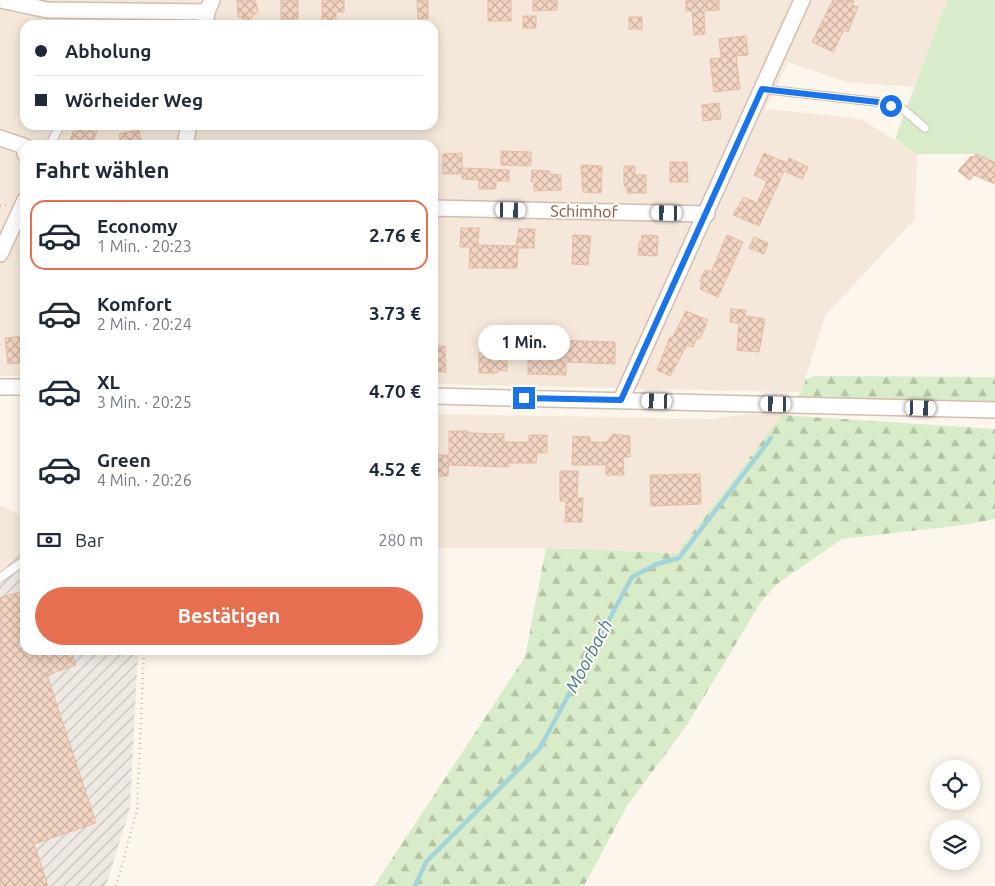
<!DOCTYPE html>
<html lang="de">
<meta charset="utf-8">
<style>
body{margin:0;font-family:Ubuntu,sans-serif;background:#f2f2f3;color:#1f2937;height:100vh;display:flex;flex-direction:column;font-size:19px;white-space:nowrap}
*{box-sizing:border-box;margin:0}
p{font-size:16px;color:#747a83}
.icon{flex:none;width:28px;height:28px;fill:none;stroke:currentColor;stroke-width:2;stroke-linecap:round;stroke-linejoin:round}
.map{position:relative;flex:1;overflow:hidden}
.drawer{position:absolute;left:20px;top:140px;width:418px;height:515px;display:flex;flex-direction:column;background:#fff;border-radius:15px;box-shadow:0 2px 12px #0003}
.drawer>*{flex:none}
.banner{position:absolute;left:20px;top:20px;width:418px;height:110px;border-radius:15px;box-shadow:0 2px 12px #0003;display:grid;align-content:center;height:110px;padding:0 15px;background:#fff}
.controls{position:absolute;left:930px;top:760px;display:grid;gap:10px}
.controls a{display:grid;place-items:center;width:50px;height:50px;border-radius:50%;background:#fff;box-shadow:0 2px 12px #0003;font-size:25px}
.end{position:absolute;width:22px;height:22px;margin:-11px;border:6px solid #1a73e8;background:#fff;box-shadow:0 0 0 2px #fff}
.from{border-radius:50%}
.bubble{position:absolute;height:35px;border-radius:18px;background:#fff;box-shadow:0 2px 12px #0003;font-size:16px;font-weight:600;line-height:35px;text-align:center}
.car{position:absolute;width:15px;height:30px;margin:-15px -8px;border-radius:6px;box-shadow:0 0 4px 1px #0007;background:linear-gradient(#fff 24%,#345 0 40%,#fff 0 76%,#345 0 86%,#fff 0)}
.banner b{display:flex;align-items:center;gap:18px;height:48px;font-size:19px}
.banner b+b{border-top:1px solid #e0e1e3}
.banner i{width:12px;height:12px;background:#1f2937}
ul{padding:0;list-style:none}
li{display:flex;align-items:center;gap:15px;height:70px;margin:0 10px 8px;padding:0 5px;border:2px solid transparent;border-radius:15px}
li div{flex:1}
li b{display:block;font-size:19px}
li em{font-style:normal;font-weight:600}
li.selected{border-color:#e76f51}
li>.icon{width:45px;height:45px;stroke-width:1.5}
h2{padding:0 15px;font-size:22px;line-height:60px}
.pay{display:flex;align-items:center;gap:12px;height:55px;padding:0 15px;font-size:19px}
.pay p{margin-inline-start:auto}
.cta{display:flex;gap:10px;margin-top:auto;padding:10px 15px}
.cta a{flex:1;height:58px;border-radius:30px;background:#e76f51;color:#fff;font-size:20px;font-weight:600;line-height:58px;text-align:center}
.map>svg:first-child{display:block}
.residential{fill:#f5e8da;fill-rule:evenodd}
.industrial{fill:url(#industrial-furrows)}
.forest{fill:url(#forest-firs)}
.garden{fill:#d8ecc9}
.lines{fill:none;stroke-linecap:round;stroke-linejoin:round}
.stream{stroke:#a5d3da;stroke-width:4.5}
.building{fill:url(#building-cross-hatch);stroke:#e6bba3}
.service-casing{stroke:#d1beb0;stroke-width:10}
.minor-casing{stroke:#d1beb0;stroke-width:18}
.path{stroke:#d9b8a5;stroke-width:2.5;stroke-dasharray:1 4;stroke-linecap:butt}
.service{stroke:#fff;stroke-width:8}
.minor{stroke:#fff;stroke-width:15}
.route{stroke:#1a73e8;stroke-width:6}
.labels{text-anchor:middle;stroke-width:4;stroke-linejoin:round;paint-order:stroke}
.street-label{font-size:16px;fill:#7a5c4d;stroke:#fffaf3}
.water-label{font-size:18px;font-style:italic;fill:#437c86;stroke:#fffaf3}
</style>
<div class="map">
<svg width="995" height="886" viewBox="0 0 995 886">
<defs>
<pattern id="industrial-furrows" width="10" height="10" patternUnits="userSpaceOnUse" patternTransform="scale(1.25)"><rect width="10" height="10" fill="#efe9e4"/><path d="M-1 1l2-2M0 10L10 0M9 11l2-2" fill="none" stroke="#c7c0bb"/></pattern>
<pattern id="forest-firs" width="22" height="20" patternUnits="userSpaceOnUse" patternTransform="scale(1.25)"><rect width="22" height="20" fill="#d8ecc9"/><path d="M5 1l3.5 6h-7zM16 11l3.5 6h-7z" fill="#b4c2a5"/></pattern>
<pattern id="building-cross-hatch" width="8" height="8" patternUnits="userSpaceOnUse" patternTransform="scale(1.25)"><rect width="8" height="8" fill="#f3d5c3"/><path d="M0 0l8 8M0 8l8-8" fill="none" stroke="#cab0a1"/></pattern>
</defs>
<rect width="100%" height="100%" fill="#fdf6ec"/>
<g class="residential">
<path d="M0 0H947L914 87 846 82 788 62 764 112 770 109 861 119 917 154 915 219 825 316 801 392 433 384 432 145H25V376H0ZM25 25H432V125H25Z"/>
<path d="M433 414 711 419 747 414 782 415 677 553 546 548H433Z"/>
<path d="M0 505 25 517V544L0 573Z"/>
</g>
<path class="industrial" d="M25 544V650H138L130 808 106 886H0V573Z"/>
<g class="forest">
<path d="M814 376 995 377V402L796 399 801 392 806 379Z"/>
<path d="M782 415 995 429V519L963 525 842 539 777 584 761 602 687 725 627 806 584 886H374L525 657 546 548 677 553Z"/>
</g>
<path class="garden" d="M947 0H995V161L976 154H917L895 139Z"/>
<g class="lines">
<path class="stream" d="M415 886 426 862 540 748 632 577 657 564 679 558 771 438"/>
</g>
<g class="building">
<path d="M237 0H255L258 11 247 22 241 17H238Z"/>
<rect x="281" y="0" width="17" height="19"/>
<path d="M322 0H344V12H336V25H322Z"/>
<path d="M417 0H428V19H418Z"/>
<rect x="488" y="0" width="23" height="21"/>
<path d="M533 0H557V10L533 11Z"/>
<path d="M686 0H719V10L704 11 705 34 694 35 692 11H686Z"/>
<path d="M833 0H854L852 5 858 7 848 32 844 30 833 52 812 42Z"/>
<rect x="523" y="16" width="13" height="12"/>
<rect x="629" y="17" width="13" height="12"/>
<path d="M746 36 748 55 736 56 740 89 714 92 710 59 721 58 719 39Z"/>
<path d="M719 103 721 119 703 121 702 105Z"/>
<path d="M76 125H100L91 145H68Z"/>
<path d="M139 130 142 145H121L119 134Z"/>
<path d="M501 151 531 152V166L501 165Z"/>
<path d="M462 153V168L509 170V181H496V189H479V180L462 179V174H443V154Z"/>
<path d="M764 153 787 163 789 158 808 167 802 179 784 171 759 226 733 215 744 197 757 203 767 181 754 175Z"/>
<path d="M976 154 995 162V184L974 175 970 180 958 171 971 156 974 157Z"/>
<path d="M670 162H687L688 182H670Z"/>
<path d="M581 165 602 166 601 193 583 192Z"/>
<path d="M624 166H635V175H646V193H627V186H624Z"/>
<path d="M532 170 550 171V174L561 175V190L534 191V182H531Z"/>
<path d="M461 228H479L478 245 516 246 519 229H535L534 248H518L517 268H469L470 247H460Z"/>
<path d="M573 235 591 236 588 265 572 264Z"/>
<path d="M642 235 658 236 657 256 638 255 639 242H641Z"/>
<path d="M727 235 743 242 718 297 700 289 702 282 700 281 705 270 711 272Z"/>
<path d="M754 237 768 243 764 254 749 248Z"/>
<path d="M731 309 746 310 745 316 765 319 759 352 737 350 739 323 730 322Z"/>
<path d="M686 311 708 320 700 339 697 338 693 347 687 345 670 376 657 370 670 337 672 338 677 329Z"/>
<path d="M25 336V362L8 364 5 338Z"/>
<path d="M552 340 615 342V364L566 362V375L528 374V356H538V346H551Z"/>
<path d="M432 346H445L446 372 432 371Z"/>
<path d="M479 353 507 357V371L498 370 497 373H479Z"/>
<path d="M449 431H468V433L504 434V442H529V435H547V453H537L536 463H509V467L449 465V458L448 476H437L438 455H449Z"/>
<path d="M613 434 630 436V457H623L624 475H606V465H572L573 436 590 437V442H607Z"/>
<path d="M560 471H578L577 498H583L582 522H565L566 501H560Z"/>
<path d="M700 474 701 504 651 506 650 475Z"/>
<path d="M25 590V650H71L76 665 47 675 96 823 34 844 48 886H0V598Z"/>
</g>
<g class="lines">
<defs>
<g id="service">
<path d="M762 89 878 102 904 110 925 128"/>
<path d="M50 145 60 125"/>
<path d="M0 578 25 560"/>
</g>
<g id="minor">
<path d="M1 0 47 10 207 12"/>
<path d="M205 25 207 12 212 0"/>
<path d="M0 138 24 146 25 154"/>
<path d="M185 145 189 125"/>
<path d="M432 208 707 214"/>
<path d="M0 254 25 200"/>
<path d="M0 387H25"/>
<path d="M432 396 995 410"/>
<path d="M621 400 802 0"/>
</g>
</defs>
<use href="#service" class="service-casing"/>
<use href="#minor" class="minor-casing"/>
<g class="path">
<path d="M0 206 9 204"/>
<path d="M116 886 137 811 144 650"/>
</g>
<use href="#service" class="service"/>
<use href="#minor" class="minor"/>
</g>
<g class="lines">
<path class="route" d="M524 398 621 400 762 89 878 102 891 106"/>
</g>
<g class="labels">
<g class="street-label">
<text transform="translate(584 211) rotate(1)" y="6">Schimhof</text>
</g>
<g class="water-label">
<text transform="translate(589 656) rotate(-62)" y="6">Moorbach</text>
</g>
</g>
</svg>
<div class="controls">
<a><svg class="icon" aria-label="locate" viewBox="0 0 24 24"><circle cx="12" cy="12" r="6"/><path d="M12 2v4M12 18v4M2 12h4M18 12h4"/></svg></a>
<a><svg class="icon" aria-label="layers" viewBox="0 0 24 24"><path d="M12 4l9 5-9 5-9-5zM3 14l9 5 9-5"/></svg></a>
</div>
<i class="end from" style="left:891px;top:106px"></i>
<i class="end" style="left:524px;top:398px"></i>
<div class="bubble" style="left:478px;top:325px;width:92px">1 Min.</div>
<i class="car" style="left:511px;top:210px;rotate:91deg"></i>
<i class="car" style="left:667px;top:213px;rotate:271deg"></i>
<i class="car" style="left:657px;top:401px;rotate:272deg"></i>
<i class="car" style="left:776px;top:404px;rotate:271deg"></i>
<i class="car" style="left:921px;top:408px;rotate:92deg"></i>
<div class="banner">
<b><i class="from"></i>Abholung</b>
<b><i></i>Wörheider Weg</b>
</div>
<section class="drawer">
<h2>Fahrt wählen</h2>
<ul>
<li class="selected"><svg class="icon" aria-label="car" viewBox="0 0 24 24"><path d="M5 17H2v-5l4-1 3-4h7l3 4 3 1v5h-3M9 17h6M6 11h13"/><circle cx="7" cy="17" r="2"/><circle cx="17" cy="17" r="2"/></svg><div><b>Economy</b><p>1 Min. · 20:23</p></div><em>2.76 €</em></li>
<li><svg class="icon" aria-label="car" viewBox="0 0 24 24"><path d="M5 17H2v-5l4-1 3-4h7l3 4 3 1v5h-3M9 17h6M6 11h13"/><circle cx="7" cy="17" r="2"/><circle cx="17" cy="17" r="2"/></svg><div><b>Komfort</b><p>2 Min. · 20:24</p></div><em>3.73 €</em></li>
<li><svg class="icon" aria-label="car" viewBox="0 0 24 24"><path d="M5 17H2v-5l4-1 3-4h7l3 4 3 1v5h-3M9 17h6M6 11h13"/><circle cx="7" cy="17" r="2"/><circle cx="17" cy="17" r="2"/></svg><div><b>XL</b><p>3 Min. · 20:25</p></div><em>4.70 €</em></li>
<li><svg class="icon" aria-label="car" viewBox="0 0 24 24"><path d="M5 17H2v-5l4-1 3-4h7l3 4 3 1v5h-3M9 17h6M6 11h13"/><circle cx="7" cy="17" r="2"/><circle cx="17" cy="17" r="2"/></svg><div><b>Green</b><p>4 Min. · 20:26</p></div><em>4.52 €</em></li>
</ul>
<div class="pay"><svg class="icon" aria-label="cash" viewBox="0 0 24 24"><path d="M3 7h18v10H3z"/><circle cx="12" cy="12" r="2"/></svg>Bar<p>280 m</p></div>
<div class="cta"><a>Bestätigen</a></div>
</section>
</div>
